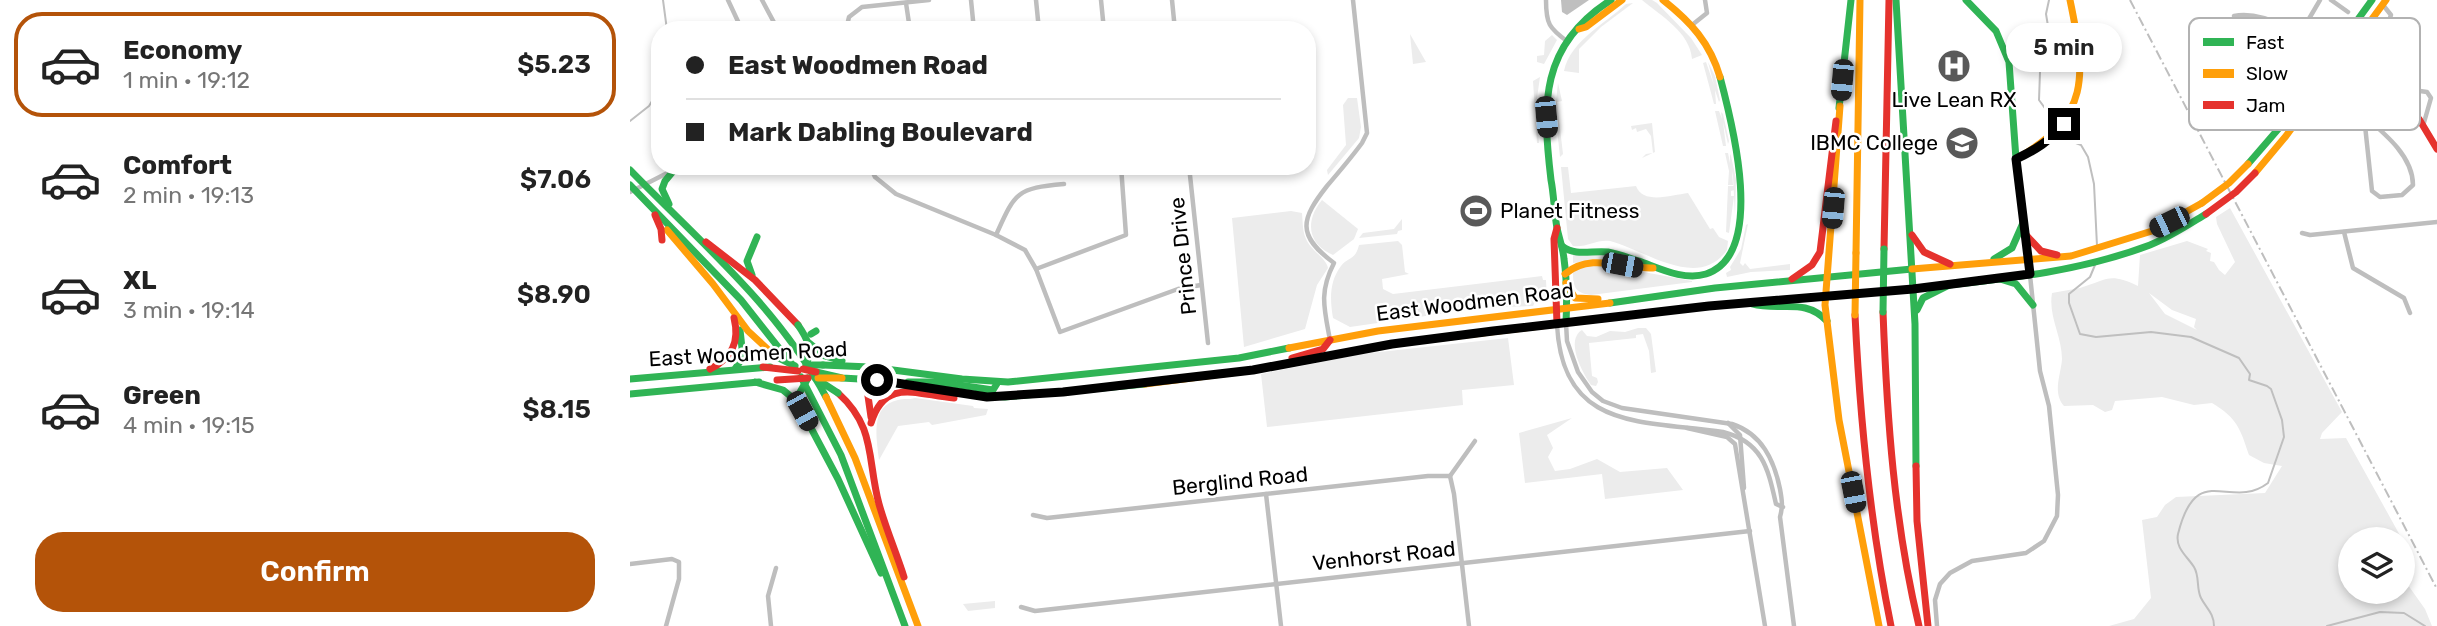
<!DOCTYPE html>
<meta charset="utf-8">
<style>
body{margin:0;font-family:Rubik,sans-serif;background:#f2f2f2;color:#222;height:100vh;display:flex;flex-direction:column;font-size:26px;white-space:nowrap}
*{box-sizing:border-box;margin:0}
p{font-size:23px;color:#767676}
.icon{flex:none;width:38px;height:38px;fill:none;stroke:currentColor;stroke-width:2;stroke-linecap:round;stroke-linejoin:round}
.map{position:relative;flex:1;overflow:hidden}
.drawer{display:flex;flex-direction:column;background:#fff;width:630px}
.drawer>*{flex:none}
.banner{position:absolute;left:21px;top:21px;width:665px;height:154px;border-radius:28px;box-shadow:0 4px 10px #0003;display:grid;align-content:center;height:154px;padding:0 35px;background:#fff}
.controls{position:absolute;left:1708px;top:527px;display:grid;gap:14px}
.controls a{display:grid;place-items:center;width:77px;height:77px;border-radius:50%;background:#fff;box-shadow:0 4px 10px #0003;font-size:35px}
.end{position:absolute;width:32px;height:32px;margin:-16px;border:9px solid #000;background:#fff;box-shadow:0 0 0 4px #fff}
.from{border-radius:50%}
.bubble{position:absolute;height:49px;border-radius:24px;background:#fff;box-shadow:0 4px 10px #0003;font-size:23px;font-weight:600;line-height:49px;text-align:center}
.car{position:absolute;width:21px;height:42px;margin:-21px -10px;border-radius:9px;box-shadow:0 0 5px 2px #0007;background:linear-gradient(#222 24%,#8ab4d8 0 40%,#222 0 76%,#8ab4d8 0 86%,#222 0)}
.banner b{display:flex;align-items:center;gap:24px;height:66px;font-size:26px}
.banner b+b{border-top:2px solid #e0e0e0}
.banner i{width:18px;height:18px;background:#222}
ul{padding:12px 0 0;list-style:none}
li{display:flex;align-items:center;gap:21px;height:105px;margin:0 14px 10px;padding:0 21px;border:4px solid transparent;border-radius:28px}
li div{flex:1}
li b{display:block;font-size:26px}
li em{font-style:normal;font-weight:600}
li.current{border-color:#b45309}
li>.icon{width:63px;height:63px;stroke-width:1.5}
.action{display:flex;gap:14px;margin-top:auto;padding:14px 35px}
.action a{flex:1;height:80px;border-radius:28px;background:#b45309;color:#fff;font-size:28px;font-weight:600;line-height:80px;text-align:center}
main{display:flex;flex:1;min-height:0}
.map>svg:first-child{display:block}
.green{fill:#ececec;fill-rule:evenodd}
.water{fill:#bfbfbf}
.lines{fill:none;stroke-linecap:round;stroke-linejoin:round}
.stream{stroke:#bfbfbf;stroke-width:2}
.street{stroke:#bebebe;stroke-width:4.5}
.fast{stroke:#30b455;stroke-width:7}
.slow{stroke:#ff9f0a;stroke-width:7}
.jam{stroke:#e5322d;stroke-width:7}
.rail{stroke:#bebebe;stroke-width:2;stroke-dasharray:10 3.5 2 3.5;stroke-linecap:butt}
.fast-bridge{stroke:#30b455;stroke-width:7}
.slow-bridge{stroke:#ff9f0a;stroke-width:7}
.jam-bridge{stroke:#e5322d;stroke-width:7}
.route{stroke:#000;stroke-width:9}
.labels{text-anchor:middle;stroke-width:5;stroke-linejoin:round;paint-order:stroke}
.poi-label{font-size:21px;fill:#000;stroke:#fff}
.street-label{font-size:21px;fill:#000;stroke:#fff}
.key{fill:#fff;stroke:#b2b2b2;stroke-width:2}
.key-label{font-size:19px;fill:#000}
</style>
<main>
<section class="drawer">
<ul>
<li class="current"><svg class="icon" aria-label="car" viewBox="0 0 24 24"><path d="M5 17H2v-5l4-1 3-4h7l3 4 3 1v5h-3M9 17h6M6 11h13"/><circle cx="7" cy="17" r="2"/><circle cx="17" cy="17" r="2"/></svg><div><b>Economy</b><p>1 min · 19:12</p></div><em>$5.23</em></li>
<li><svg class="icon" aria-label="car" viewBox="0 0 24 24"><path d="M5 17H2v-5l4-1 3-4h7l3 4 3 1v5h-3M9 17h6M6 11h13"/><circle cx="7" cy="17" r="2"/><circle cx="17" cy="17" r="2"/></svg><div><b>Comfort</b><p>2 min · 19:13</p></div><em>$7.06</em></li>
<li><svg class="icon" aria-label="car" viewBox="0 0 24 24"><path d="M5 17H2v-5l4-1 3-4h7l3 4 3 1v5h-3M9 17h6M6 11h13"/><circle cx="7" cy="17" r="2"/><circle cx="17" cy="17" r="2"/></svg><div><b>XL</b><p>3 min · 19:14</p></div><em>$8.90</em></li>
<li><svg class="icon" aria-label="car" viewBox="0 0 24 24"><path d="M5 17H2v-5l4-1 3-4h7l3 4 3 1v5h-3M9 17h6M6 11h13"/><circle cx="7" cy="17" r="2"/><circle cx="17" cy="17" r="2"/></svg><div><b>Green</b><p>4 min · 19:15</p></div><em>$8.15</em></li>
</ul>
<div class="action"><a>Confirm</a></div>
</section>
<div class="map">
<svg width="1807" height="626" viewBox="0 0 1807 626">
<rect width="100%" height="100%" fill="#fff"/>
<g class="green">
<path d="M1012 0H1022L1027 3 1061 38 1072 55 1062 59C1060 32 1031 16 1012 0Z"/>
<path d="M1003 3 971 27 949 49V73L934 71C941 40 974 25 996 4Z"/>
<path d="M780 34 796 62 783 64Z"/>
<path d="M922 35 927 40 914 64 907 62V56L914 55 915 41Z"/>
<path d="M1076 62 1084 85 1078 62 1085 76 1090 100 1089 102 1085 90 1086 104H1084L1073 63Z"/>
<path d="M910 77 906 105 909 143H907L903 81Z"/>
<path d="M928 83 932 101 927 102 933 154 930 157 925 110Z"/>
<path d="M718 98H727L731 127 729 138 698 175 697 170 716 145 713 105Z"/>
<path d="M1085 111H1089L1092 119 1091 112 1093 114 1099 141 1098 144 1093 122 1096 146H1093Z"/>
<path d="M1022 123 1025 152 1012 158 1016 154 1023 153 1021 136 1016 129 1007 132 1006 128 1002 130 1001 126Z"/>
<path d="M1095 153H1098L1100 163V154L1101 156 1106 179 1105 215 1103 176 1102 171 1103 185H1098L1099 171Z"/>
<path d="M931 167H938L941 193 1006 186C1013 205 1042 195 1058 193L1080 229 1083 228 1089 237 1098 241 1097 250C1068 291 1015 250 980 241 967 239 956 248 943 246L938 239Z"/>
<path d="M1098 186H1104V190L1101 191V196H1104L1099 233 1096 232Z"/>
<path d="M692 200 728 229 724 239 703 255C677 244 675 220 692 200Z"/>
<path d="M1600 208 1712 412 1692 433 1690 439 1716 438 1772 539H1720V592H1773V578L1795 609 1802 626H1479L1504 619 1521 598 1512 520 1527 517 1535 505 1546 497 1635 493 1652 466 1634 463 1619 455C1610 428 1607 418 1582 403L1564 405 1532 397 1485 401 1482 410 1475 412 1463 405 1434 406C1422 392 1431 375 1432 359 1432 336 1418 316 1422 293 1431 291 1441 290 1450 288 1478 280 1478 272 1508 286L1510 255 1557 241 1578 249 1576 251 1581 253 1580 261 1584 262 1589 270 1595 275 1605 262 1587 224 1586 217ZM1519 293 1542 310 1566 319 1564 327 1567 330 1535 314Z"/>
<path d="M661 211 672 213C673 223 672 232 677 241 682 251 696 258 698 268L687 285 675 329 614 347 602 218Z"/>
<path d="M772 219V230L768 231 767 234 729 238 733 233 764 229Z"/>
<path d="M1118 224 1110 263 1113 266 1115 263 1120 269 1160 264V270L1121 272 1097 277 1096 273 1101 270 1100 267 1111 249 1116 225Z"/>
<path d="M768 241 772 245 775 272 779 274 752 279 753 289 763 294 912 276 913 280H916L917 299 905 302 903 306 851 308 720 327 703 318C700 300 699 282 711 266 719 256 725 261 729 245Z"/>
<path d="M975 254 998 260 997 263 970 260 943 263V255Z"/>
<path d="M976 265 1062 281V282L961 295C943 293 943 285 943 269L949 267Z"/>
<path d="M1008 328H1016L1021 334 1026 372 1021 373 1019 351 1013 334 1006 335V338L959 343 962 376 967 378 968 382 966 386 961 385C952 372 935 340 952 330L957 336 966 337 980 331 995 332Z"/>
<path d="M878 338 884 385 832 390 833 405 637 427 631 374 731 354Z"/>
<path d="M285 398 343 406 344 408 358 409 356 415 302 425 299 422 268 426 249 460C247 439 239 406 268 400 274 398 279 400 285 398Z"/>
<path d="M942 418 917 435 923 448 918 457 925 471 940 469 967 459 990 472 1037 468 1053 490 975 499 972 474 895 483 889 433Z"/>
<path d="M365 601V608L338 611 333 604Z"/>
</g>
<path class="water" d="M931 0H959L937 15 932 12Z"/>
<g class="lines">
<g class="stream">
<path d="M33 0 37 30"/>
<path d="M1419 0 1416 14 1418 26 1411 44 1409 100 1438 140 1451 145 1458 157 1464 184 1467 246"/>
<path d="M0 121 19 106 30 88"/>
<path d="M1465 265 1460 277 1439 294V303L1450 334 1466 337 1521 332 1561 337 1609 358 1620 374 1619 380 1637 386 1641 389 1652 420 1654 437 1638 483C1600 512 1567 458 1548 534 1545 548 1557 556 1564 567 1570 577 1566 588 1571 598 1576 608 1584 613 1584 626"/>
<path d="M1697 626 1750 612 1774 613 1795 626"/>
</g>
<g class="street">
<path d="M98 0 112 30"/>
<path d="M132 0 148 30"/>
<path d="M341 0 344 30"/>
<path d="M406 0 409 30"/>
<path d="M471 0 474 30"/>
<path d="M542 0 545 30"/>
<path d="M916 0C916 24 919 28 938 42"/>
<path d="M1701 0 1718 12"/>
<path d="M276 3 280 30"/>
<path d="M1604 16C1638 9 1684 42 1711 61"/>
<path d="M1062 25 1077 13 1075 0"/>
<path d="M1734 29 1749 32 1757 26 1761 15 1753 5"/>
<path d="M216 30 219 17 232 7 299 0"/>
<path d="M1670 34 1690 0"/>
<path d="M1772 105 1790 91 1797 92 1801 98 1793 126"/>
<path d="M1734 116C1754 133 1783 156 1783 185L1772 195 1750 197 1742 191 1734 116 1751 91"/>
<path d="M240 166 245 177 266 194 366 235 395 250 406 269 430 332 548 289 571 285"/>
<path d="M559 166 578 343"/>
<path d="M0 192 51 166"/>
<path d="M1714 232 1723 268 1774 298 1780 313"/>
<path d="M1672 233 1680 235 1807 222"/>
<path d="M366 235C385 193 386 188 434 184"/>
<path d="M406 269 496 235 491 166"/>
<path d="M936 323 937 341 948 372 962 392 973 401 992 408 1102 424C1132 434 1144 460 1150 489 1152 500 1153 506 1150 517L1164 626"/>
<path d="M927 324C932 432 1013 420 1093 432 1133 442 1138 469 1146 504L1153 507"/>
<path d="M700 340C694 308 689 292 704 263 666 235 671 219 697 186 709 172 721 158 732 143L737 133 723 0"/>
<path d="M1098 423 1110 435 1114 488"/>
<path d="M1057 428 1097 437 1105 444 1135 626"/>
<path d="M820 476 824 494 839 626"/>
<path d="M820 476 845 441"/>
<path d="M636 494 651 626"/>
<path d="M403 515 417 518 798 476H820"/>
<path d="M0 564 42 559 49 562V579L36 626"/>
<path d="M391 607 405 611 414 610 1120 531"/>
<path d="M141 626 138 596 146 568"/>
<path d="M1307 626 1305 600 1310 584 1320 573 1342 561 1396 553 1414 541 1427 516 1428 495 1419 406 1410 371 1400 275"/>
</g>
<g class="fast">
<path d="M1266 0 1285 324 1286 466"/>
<path d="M1336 0 1366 31 1379 62 1386 159 1400 274"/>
<path d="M1209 108 1221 0"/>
<path d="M1618 164 1650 127 1742 0"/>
<path d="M0 170C69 241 149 308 196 397"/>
<path d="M0 185 111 300 164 367"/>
<path d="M39 204 32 189 35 181 45 169"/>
<path d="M932 246C946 257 962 250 978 252 988 254 999 258 1009 261 1029 268 1054 281 1076 274 1137 254 1102 122 1090 77"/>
<path d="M1364 259 1382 248 1393 223"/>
<path d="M122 275 117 261 127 237"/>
<path d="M1370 279 1386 284 1403 305"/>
<path d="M1283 289C1363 280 1444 274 1520 245 1540 237 1558 225 1576 214"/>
<path d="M980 303 1085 288 1282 269"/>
<path d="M1122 304C1151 312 1174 297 1197 321"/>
<path d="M1287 310 1293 298 1321 284"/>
<path d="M936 323C937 302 937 280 934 259 933 248 929 238 927 228 924 212 924 195 921 180 912 104 910 45 981 0"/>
<path d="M181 334 186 331"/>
<path d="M179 343 195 356 212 361"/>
<path d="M193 365 240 367 332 379 378 382 609 358 659 348"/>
<path d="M105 369 113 357 110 330"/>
<path d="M186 372 212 378 247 380 307 391 375 397 515 384"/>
<path d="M171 377 211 455 275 626"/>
<path d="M0 379 140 367"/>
<path d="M125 382 153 390 164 399 172 411 208 479 251 573"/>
<path d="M278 382H308L363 390 368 382"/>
<path d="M0 394 129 382"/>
</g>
<g class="slow">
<path d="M1033 0C1061 22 1080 43 1090 77"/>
<path d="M949 29 956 27 992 0"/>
<path d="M1210 106 1195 305 1209 420 1249 626"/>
<path d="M1386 159C1461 116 1456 77 1440 0"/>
<path d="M1625 173 1656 136 1756 0"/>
<path d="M37 230 83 284 118 331 145 356"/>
<path d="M1226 253 1230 0"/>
<path d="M1282 269 1441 256 1522 231 1572 203"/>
<path d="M935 274C961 252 992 269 1023 268"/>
<path d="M936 283 945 298 968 299"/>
<path d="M659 348 748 331 980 303"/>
<path d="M515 384 623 370 762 344 952 321"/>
<path d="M196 397 225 458 288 626"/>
</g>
<g class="jam">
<path d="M1711 61 1789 119 1807 149"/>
<path d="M1697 80 1729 74"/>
<path d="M25 215 31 229 32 240"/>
<path d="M927 228 924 239 927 324"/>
<path d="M1282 235 1294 252 1320 264"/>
<path d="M1396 235 1411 251 1427 255"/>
<path d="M76 242 125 280 168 325"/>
<path d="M1254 249 1259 0"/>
<path d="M1162 279 1182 265 1190 252 1206 121"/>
<path d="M1253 312C1257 418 1264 522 1289 626"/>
<path d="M1225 315C1230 420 1240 523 1261 626"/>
<path d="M952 321 1079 306 1283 289"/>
<path d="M662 358 693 349 700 340"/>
<path d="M80 369C102 358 110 342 104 318"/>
<path d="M208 393C246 427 237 459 249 504 256 529 266 552 274 577"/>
<path d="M241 417 237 389 239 384 247 380"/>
<path d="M241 423C255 377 287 395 324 398"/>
<path d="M1286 466 1287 521 1298 626"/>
</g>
<path class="rail" d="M1500 0 1807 589"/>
<g class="fast-bridge">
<path d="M1253 312 1254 249"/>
<path d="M168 325C177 338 183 349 176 365H193"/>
<path d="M145 356 165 366"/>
<path d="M185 378 208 393"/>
<path d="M172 411 169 394 178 378"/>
</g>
<g class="slow-bridge">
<path d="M1572 203 1599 183 1618 164"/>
<path d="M1225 315 1226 253"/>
<path d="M188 378H212"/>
</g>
<g class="jam-bridge">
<path d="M1576 214 1606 192 1625 173"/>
<path d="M133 367 168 371"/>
<path d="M173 369 186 372"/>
<path d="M147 380 178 378"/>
</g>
</g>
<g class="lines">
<path class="route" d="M247 380 357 397 433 392 623 370 762 344 863 331 1079 306 1283 289 1400 274 1386 159C1405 150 1420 141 1434 124"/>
</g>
<defs>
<symbol id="hospital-disc" viewBox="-11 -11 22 22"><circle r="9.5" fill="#595959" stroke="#fff"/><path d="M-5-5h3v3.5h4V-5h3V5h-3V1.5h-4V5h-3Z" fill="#fff"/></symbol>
<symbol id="university-disc" viewBox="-11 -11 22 22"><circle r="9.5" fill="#595959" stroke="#fff"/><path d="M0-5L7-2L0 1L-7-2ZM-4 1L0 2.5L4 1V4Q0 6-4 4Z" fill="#fff"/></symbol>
<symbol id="stadium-disc" viewBox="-11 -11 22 22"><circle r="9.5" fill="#595959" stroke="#fff"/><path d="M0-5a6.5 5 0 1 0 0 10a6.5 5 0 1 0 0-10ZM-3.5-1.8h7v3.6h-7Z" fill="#fff"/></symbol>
</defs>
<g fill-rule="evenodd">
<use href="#hospital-disc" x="1305" y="47" width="38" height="38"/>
<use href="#university-disc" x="1313" y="124" width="38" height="38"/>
<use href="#stadium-disc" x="827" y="192" width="38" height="38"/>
</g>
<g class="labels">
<g class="poi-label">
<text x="1324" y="107">Live Lean RX</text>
<text x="1308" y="150" text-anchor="end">IBMC College</text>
<text x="870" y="218" text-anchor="start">Planet Fitness</text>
</g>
<g class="street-label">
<text transform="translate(553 256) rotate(-96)" y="7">Prince Drive</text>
<text transform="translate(845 302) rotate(-7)" y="7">East Woodmen Road</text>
<text transform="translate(118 354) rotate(-3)" y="7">East Woodmen Road</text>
<text transform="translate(610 481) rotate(-6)" y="7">Berglind Road</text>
<text transform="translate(754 556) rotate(-6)" y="7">Venhorst Road</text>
</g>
</g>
<rect x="1559" y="18" width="231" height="112" rx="10" class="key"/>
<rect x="1573" y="38" width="31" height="8" fill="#30b455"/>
<rect x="1573" y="69" width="31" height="9" fill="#ff9f0a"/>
<rect x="1573" y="101" width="31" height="8" fill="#e5322d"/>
<g class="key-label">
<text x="1616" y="49">Fast</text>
<text x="1616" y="80">Slow</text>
<text x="1616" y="112">Jam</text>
</g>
</svg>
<div class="controls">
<a><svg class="icon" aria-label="layers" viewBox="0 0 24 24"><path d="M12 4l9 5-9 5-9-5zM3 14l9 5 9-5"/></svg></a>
</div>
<i class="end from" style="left:247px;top:380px"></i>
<i class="end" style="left:1434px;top:124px"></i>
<div class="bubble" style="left:1376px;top:23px;width:116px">5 min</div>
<i class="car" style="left:1212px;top:80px;rotate:185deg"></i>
<i class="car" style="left:916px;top:117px;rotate:175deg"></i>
<i class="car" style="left:1203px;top:208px;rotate:185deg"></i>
<i class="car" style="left:1539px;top:222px;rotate:244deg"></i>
<i class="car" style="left:992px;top:265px;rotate:101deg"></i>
<i class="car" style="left:172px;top:411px;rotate:151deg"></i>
<i class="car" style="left:1223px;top:492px;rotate:169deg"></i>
<div class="banner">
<b><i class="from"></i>East Woodmen Road</b>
<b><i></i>Mark Dabling Boulevard</b>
</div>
</div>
</main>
